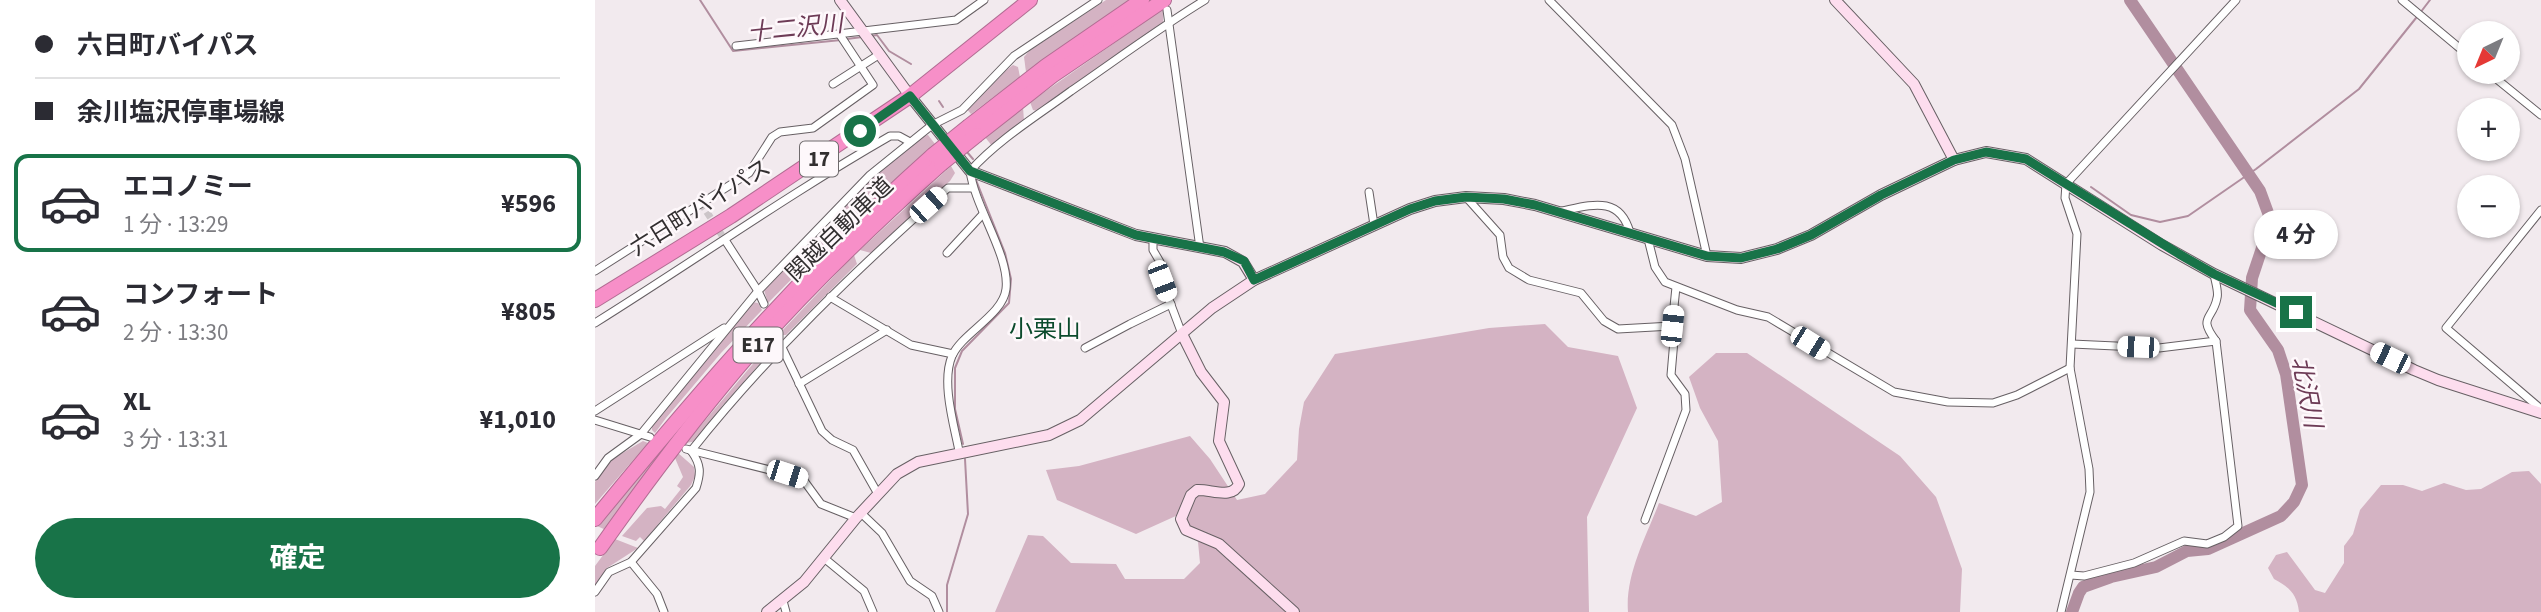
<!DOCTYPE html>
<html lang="ja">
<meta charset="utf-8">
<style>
body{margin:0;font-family:"Source Sans 3","Noto Sans JP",sans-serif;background:#f2f2f3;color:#2b2b33;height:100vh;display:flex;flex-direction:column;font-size:26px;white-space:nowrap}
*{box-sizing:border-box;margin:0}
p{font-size:23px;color:#7c7c81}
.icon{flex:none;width:38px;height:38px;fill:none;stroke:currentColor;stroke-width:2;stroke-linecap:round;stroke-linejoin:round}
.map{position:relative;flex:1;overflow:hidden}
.panel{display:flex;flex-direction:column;background:#fff;width:595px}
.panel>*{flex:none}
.banner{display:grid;align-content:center;height:154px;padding:0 35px;background:#fff}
.needle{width:46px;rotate:223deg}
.controls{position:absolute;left:1862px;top:21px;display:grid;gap:14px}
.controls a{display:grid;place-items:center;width:63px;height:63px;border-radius:50%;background:#fff;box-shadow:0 2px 5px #0004;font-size:35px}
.end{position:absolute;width:32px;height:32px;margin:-16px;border:9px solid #187348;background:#fff;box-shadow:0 0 0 4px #fff}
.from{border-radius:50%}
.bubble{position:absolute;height:49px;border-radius:24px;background:#fff;box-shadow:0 2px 5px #0004;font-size:23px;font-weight:700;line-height:49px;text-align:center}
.car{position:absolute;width:21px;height:42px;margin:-21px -10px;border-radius:9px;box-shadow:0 0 5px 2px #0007;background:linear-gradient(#fff 24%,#345 0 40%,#fff 0 76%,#345 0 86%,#fff 0)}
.banner b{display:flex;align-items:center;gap:24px;height:66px;font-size:26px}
.banner b+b{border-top:2px solid #e1e1e2}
.banner i{width:18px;height:18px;background:#2b2b33}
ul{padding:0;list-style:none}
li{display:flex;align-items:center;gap:21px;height:98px;margin:0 14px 10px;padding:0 21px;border:4px solid transparent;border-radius:14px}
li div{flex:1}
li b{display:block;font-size:26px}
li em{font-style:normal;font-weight:700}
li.current{border-color:#187348}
li>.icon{width:63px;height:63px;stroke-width:1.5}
.action{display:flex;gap:14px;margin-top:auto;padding:14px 35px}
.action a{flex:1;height:80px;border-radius:42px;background:#187348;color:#fff;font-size:28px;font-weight:700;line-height:80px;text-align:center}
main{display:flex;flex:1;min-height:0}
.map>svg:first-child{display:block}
.green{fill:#d4b3c3}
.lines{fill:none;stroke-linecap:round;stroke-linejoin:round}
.stream{stroke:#b18e9f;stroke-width:2}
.river{stroke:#b18e9f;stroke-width:12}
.street-tunnel{stroke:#ccc5c8;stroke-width:7;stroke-dasharray:7 3.5;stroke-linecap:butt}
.street-casing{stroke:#676064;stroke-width:9}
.secondary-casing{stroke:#676064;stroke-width:12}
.highway-casing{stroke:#b26d93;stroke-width:16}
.street{stroke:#fff;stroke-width:7}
.secondary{stroke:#fdddee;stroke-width:10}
.highway{stroke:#f78fc8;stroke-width:14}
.highway-bridge-casing{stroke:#b26d93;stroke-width:16;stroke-linecap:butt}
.highway-bridge{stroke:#f78fc8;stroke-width:14}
.route{stroke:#187348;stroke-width:9}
.labels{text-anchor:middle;stroke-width:5;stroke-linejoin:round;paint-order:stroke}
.shield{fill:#fef8fb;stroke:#6f6b6d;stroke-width:2}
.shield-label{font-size:21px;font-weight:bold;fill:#322f30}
.street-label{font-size:23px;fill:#322f30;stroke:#fef8fb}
.water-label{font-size:24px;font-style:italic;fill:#6d3b56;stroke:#fef8fb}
.neighbourhood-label{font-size:24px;fill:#0c4b2d;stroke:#fef8fb}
</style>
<main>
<section class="panel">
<div class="banner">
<b><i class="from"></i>六日町バイパス</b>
<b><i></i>余川塩沢停車場線</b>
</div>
<ul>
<li class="current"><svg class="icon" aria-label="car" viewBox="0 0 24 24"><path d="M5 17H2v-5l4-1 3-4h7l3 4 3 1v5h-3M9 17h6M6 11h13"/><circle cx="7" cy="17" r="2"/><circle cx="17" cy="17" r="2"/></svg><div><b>エコノミー</b><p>1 分 · 13:29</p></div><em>¥596</em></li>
<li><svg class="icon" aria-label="car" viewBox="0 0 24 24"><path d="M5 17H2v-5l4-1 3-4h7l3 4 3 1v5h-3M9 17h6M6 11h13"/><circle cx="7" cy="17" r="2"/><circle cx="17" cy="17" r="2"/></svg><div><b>コンフォート</b><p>2 分 · 13:30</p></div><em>¥805</em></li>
<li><svg class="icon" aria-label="car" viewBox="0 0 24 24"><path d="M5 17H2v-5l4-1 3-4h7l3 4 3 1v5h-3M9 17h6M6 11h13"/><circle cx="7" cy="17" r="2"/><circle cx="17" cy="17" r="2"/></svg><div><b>XL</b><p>3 分 · 13:31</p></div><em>¥1,010</em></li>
</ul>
<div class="action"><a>確定</a></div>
</section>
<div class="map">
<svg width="1946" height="612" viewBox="0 0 1946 612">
<rect width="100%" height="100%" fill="#f2eaee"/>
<g class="green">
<path d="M511 0H534L431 72 429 57 434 51Z"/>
<path d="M568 9V22L442 111 438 110 435 102Z"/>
<path d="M418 65 423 67 425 77 376 114 370 107 392 85Z"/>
<path d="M428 107 429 121 397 146 390 137Z"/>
<path d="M333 135 340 144 251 225 246 218 245 210C259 196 317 136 333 135Z"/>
<path d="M356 166 360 173 355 181 276 253 265 250Z"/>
<path d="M233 223H238L245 230 173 303 169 290Z"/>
<path d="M259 255 262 264 191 335H187L185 333Z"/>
<path d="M157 302 163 303 167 310 126 353 71 418 60 433 57 430V424Z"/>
<path d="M950 324 973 347 1023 356 1042 408 992 517 994 612H400L433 535 448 536 476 563 521 564 530 579H589L605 563 603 542 583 515 541 534 462 500 451 470 484 466 595 436 615 459 642 500 670 494 702 460 704 429 709 402 740 354 894 328Z"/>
<path d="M179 339 180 346 178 349 128 405 102 441 91 443Z"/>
<path d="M1121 353H1152L1305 456 1341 497 1367 569 1365 612H1033C1030 575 1051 537 1064 503L1101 516 1127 502 1123 441 1105 408 1094 377Z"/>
<path d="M48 441 53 443 0 504V482L14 461Z"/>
<path d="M66 448 69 449 11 530 2 526Z"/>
<path d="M83 453 99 467 100 476 96 485 49 541 45 537 41 541 27 536 52 508 66 506 70 509 86 489 82 486 88 477 80 458Z"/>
<path d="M1934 471 1946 484V612H1704C1702 594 1694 587 1679 579L1673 568 1681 555 1692 552 1720 590 1730 593 1749 563V546L1758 534 1765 510 1786 485H1808L1827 491 1849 483 1871 490 1886 489 1917 472Z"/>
<path d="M20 539 43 548 12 568 0 586V566Z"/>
</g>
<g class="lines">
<g class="stream">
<path d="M105 0 138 51 246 40"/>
<path d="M1825 13 1835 0"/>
<path d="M276 36 282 35 294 51 316 64"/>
<path d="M252 39 267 37"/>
<path d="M344 101 348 107"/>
<path d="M372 152 378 159"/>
<path d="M1496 187 1536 215 1565 222 1593 216 1661 169 1764 89 1821 18"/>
<path d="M368 444 360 409V368L367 351 414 303 416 279 410 253 381 180"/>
<path d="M352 612V585L373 514 370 459"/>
</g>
<path class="river" d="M1477 612 1484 593 1488 587 1516 577 1561 567 1592 551 1613 549 1686 516 1699 502 1707 485 1691 374 1683 350 1655 310 1657 278 1676 221 1665 191 1535 0"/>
<path class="street-tunnel" d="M106 203 130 240"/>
<defs>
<g id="street">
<path d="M954 0 1077 125 1090 159 1112 256"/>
<path d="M1807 0 1874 56"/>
<path d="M572 10 605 248"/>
<path d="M141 46 361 20 389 0"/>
<path d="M1893 72 1946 115"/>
<path d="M238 84 285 54"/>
<path d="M774 192 779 225"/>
<path d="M871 197 905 235 908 257 914 268 934 280 986 293 1009 321 1023 329 1077 326"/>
<path d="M1946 210 1851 328 1946 409"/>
<path d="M967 211C996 205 1025 195 1035 233"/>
<path d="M558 239V250L565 262 567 281 587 334"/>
<path d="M1053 239 1060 267 1070 282 1142 310 1173 317 1299 392 1353 402 1398 403 1422 395 1475 368"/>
<path d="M130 240 163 291 169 304"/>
<path d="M352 253 388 214"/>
<path d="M0 271 154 173 177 137 185 132 218 128 278 85 245 35"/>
<path d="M235 297 316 345 358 354"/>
<path d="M0 323C99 261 194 194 295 136H304L315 142"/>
<path d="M181 335 227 431 237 440 258 450 283 494"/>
<path d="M1477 344 1564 348 1621 341"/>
<path d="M490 348 535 324 576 304"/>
<path d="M204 384 292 330"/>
<path d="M0 411 129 328"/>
<path d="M0 420 55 437"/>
<path d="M91 449 207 478 226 504 261 518"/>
<path d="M96 451C173 354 261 270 353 188H377"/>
<path d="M364 451C359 425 346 382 357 356 367 333 408 315 411 289 415 256 380 208 375 171 404 139 442 116 476 91 521 60 564 28 610 0"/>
<path d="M0 476 13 458 46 434 163 291 275 175 337 125 367 110 419 56 503 0"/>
<path d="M266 513 287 533 315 581 337 596 344 612"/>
<path d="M1050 520 1091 410 1090 394 1076 375 1079 340 1077 326 1081 287"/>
<path d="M229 558 269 591 278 612"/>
<path d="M36 562 62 594 69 612"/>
<path d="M1476 575 1489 576 1539 563 1589 541 1612 544 1629 537 1643 526 1621 341C1602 316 1618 320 1622 298 1624 292 1620 281 1619 274"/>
<path d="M0 592 14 572 36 562 101 488C106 473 106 465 97 452"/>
<path d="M188 601 191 612"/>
<path d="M1466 612 1495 492 1494 469 1475 368 1482 234 1470 198 1471 184 1641 0"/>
</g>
<g id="secondary">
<path d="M245 0 315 96 375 171 541 235 630 252 648 262 659 280"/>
<path d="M1240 0 1319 84 1359 160"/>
<path d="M587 334 606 372 629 402 624 441 644 484C637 500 616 489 602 490L596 495 586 519 591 530 624 544 699 612"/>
<path d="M172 612 209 582 261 518 302 474 323 462 454 435 485 420 617 308 659 280 815 209 840 201 871 197 909 199 940 205 1112 256 1146 258 1182 249 1216 235 1286 195 1359 160 1391 152 1431 159 1567 245 1619 274 1819 370 1843 380 1946 413"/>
</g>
<g id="highway">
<path d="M374 126 451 66 547 0"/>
<path d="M382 135 457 76 569 0"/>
<path d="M0 300 136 216 315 96 435 0"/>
<path d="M0 519C107 388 211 268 338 155"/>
<path d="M5 548C53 480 103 413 158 350 216 284 280 223 346 164"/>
</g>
</defs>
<use href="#street" class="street-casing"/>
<use href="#secondary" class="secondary-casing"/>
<use href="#highway" class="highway-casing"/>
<use href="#street" class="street"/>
<use href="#secondary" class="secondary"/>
<use href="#highway" class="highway"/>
<defs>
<g id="highway-bridge">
<path d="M338 155 374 126"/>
<path d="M346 164 382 135"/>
</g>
</defs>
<use href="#highway-bridge" class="highway-bridge-casing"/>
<use href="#highway-bridge" class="highway-bridge"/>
</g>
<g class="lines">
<path class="route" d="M265 131 315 96 375 171 541 235 629 252 649 261 659 280 815 209 840 201 871 197 909 199 940 205 1112 256 1146 258 1182 249 1216 235 1286 195 1359 160 1391 152 1431 159 1584 254 1619 274 1701 312"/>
</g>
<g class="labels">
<g class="shield">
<rect x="205" y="141.5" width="38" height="35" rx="5"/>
<rect x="138.5" y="327.5" width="49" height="35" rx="5"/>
</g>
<g class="shield-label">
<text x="224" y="166">17</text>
<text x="163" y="352">E17</text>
</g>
<g class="street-label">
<text transform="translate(105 207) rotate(-32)" y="8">六日町バイパス</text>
<text transform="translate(244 229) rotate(-44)" y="8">関越自動車道</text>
</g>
<g class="water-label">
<text transform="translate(200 28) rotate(-6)" y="8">十二沢川</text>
<text transform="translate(1712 392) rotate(79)" y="8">北沢川</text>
</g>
<g class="neighbourhood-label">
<text x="450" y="337">小栗山</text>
</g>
</g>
</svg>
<div class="controls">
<a><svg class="needle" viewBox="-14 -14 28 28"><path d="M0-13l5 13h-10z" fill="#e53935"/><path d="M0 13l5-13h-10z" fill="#7c7c81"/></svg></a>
<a>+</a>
<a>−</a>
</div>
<i class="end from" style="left:265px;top:131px"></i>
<i class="end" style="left:1701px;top:312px"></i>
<div class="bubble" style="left:1659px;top:210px;width:84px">4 分</div>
<i class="car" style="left:333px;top:205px;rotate:48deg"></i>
<i class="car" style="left:567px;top:281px;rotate:159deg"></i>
<i class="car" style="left:1077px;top:326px;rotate:6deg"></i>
<i class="car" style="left:1215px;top:343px;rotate:122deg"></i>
<i class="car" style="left:1543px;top:347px;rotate:272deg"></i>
<i class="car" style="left:1795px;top:358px;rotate:296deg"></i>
<i class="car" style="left:192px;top:474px;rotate:108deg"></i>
</div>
</main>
